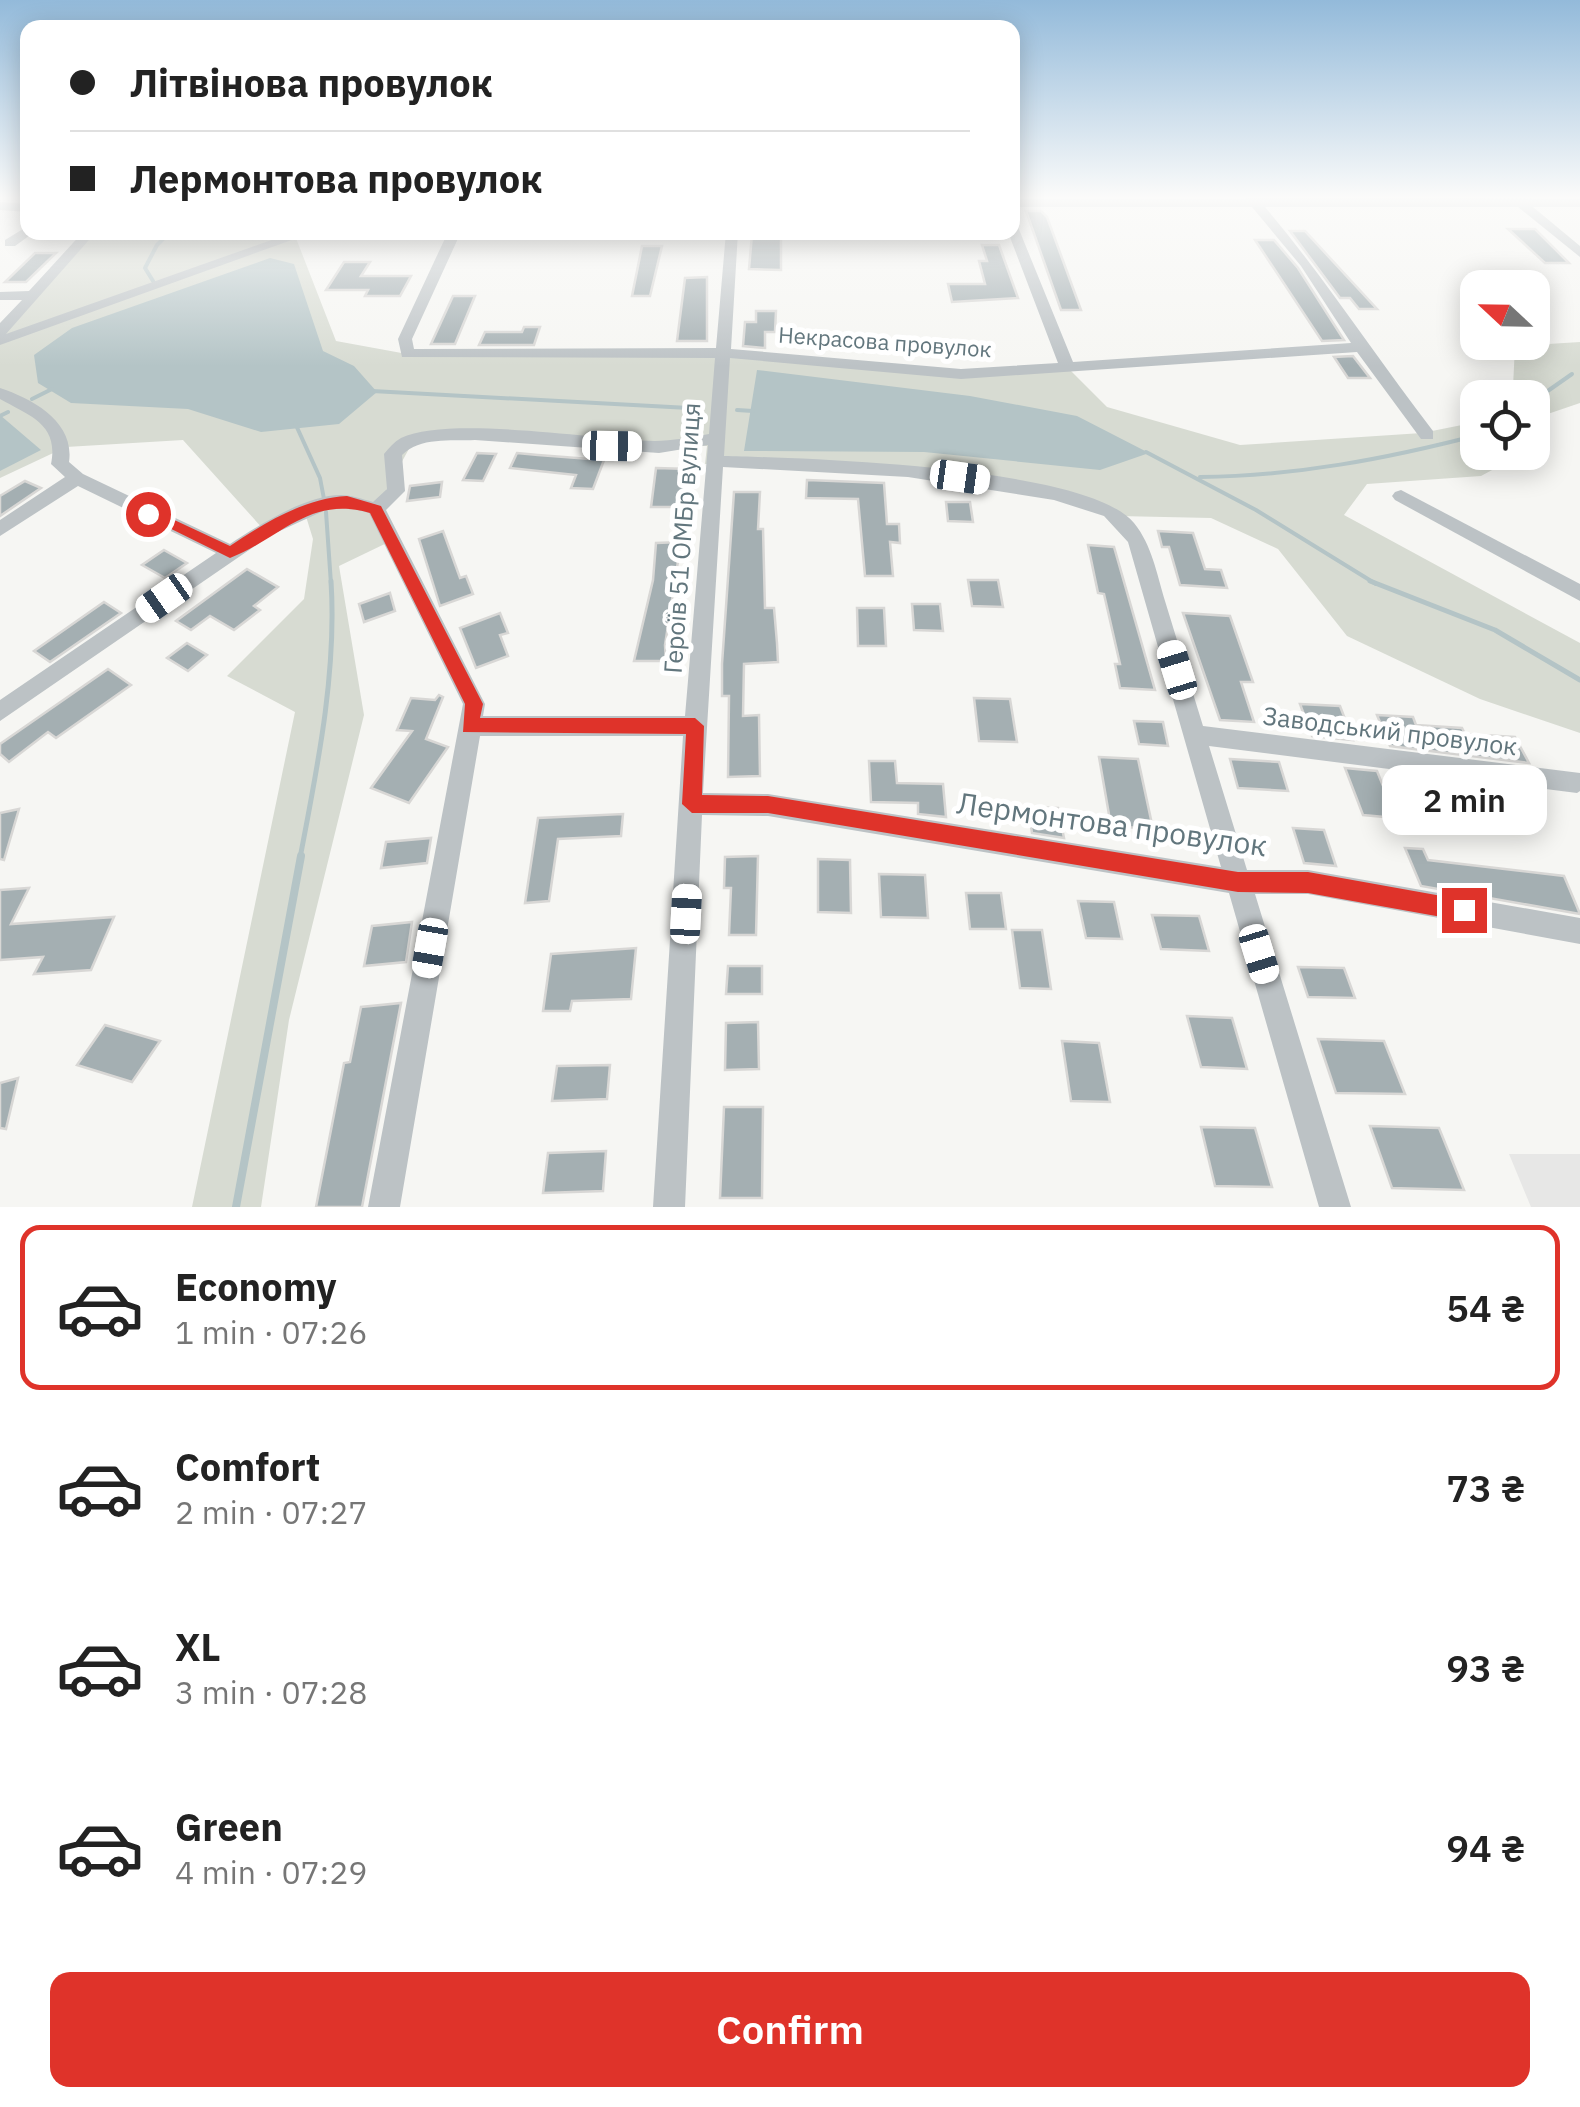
<!DOCTYPE html>
<meta charset="utf-8">
<style>
body{margin:0;font-family:"IBM Plex Sans",sans-serif;background:#f2f2f2;color:#222;height:100vh;display:flex;flex-direction:column;font-size:38px;white-space:nowrap}
*{box-sizing:border-box;margin:0}
p{font-size:32px;color:#767676}
.icon{flex:none;width:55px;height:55px;fill:none;stroke:currentColor;stroke-width:2;stroke-linecap:round;stroke-linejoin:round}
.map{position:relative;height:1207px;overflow:hidden}
.details{display:flex;flex-direction:column;background:#fff;flex:1}
.details>*{flex:none}
.guide{position:absolute;left:20px;top:20px;width:1000px;height:220px;border-radius:20px;box-shadow:0 5px 25px #0003;display:grid;align-content:center;height:220px;padding:0 50px;background:#fff}
.needle{width:65px;rotate:292deg}
.fabs{position:absolute;left:1460px;top:270px;display:grid;gap:20px}
.fabs a{display:grid;place-items:center;width:90px;height:90px;border-radius:20px;background:#fff;box-shadow:0 5px 25px #0003;font-size:50px}
.end{position:absolute;width:45px;height:45px;margin:-22px;border:12px solid #df332a;background:#fff;box-shadow:0 0 0 5px #fff}
.from{border-radius:50%}
.bubble{position:absolute;height:70px;border-radius:20px;background:#fff;box-shadow:0 5px 25px #0003;font-size:32px;font-weight:600;line-height:70px;text-align:center}
.car{position:absolute;width:30px;height:60px;margin:-30px -15px;border-radius:12px;box-shadow:0 0 8px 2px #0007;background:linear-gradient(#fff 24%,#345 0 40%,#fff 0 76%,#345 0 86%,#fff 0)}
.guide b{display:flex;align-items:center;gap:35px;height:95px;font-size:38px}
.guide b+b{border-top:2px solid #e0e0e0}
.guide i{width:25px;height:25px;background:#222}
ul{padding:18px 0 0;list-style:none}
li{display:flex;align-items:center;gap:30px;height:165px;margin:0 20px 15px;padding:0 30px;border:5px solid transparent;border-radius:20px}
li div{flex:1}
li b{display:block;font-size:38px}
li em{font-style:normal;font-weight:600}
li.current{border-color:#df332a}
li>.icon{width:90px;height:90px;stroke-width:1.5}
.action{display:flex;gap:20px;margin-top:auto;padding:20px 50px}
.action a{flex:1;height:115px;border-radius:20px;background:#df332a;color:#fff;font-size:40px;font-weight:600;line-height:115px;text-align:center}
.map>svg:first-child{display:block}
.built{fill:#e7e7e6}
.green{fill:#d7dbd2}
.water{fill:#b4c4c6}
.lines{fill:none;stroke-linecap:round;stroke-linejoin:round}
.stream-far2{stroke:#b4c4c6;stroke-width:4}
.stream-far1{stroke:#b4c4c6;stroke-width:5}
.stream{stroke:#b4c4c6;stroke-width:8}
.building{fill:#a4afb2;stroke:#d8d7d5;stroke-width:2.5}
.minor{fill:#bcc2c5;fill-rule:evenodd}
.route{fill:#df332a}
.labels{text-anchor:middle;stroke-width:10;stroke-linejoin:round;paint-order:stroke}
.far-street-label{font-size:22px;fill:#62767d;stroke:#fff}
.street-label{font-size:25px;fill:#62767d;stroke:#fff}
.near-street-label{font-size:30px;fill:#62767d;stroke:#fff}
</style>
<div class="map">
<svg width="1580" height="1207" viewBox="0 0 1580 1207">
<rect width="100%" height="100%" fill="#f6f6f3"/>
<path class="built" d="M1509 1154H1580V1207H1531Z"/>
<g class="green">
<path d="M90 232 294 233 336 341 407 354 723 353 961 374 1068 368 1107 407 1240 445 1422 433 1477 422 1478 452 1520 455 1481 476 1367 484 1344 515 1580 643V733L1480 699 1347 636 1278 549 1211 518 1118 516 989 481 796 463 705 464 707 446 416 436 376 509 393 540 339 566 364 715 289 1020 261 1207H192L295 712 227 676 304 599 313 539 304 510 264 530 183 440 66 447 0 478V332Z"/>
<path d="M1580 342V403L1533 419 1532 398 1505 397 1513 387 1515 346Z"/>
</g>
<g class="water">
<path d="M270 258 294 264 323 351 354 366 377 392 339 424 261 432 188 409 71 403 38 383 34 355 72 328Z"/>
<path d="M757 370 970 396 1077 416 1149 453 1100 470 924 452 744 451Z"/>
<path d="M0 415 41 450 0 471Z"/>
</g>
<g class="lines">
<g class="stream-far2">
<path d="M153 281 145 268 157 245 170 232"/>
<path d="M372 391 689 408"/>
<path d="M32 399 52 389"/>
<path d="M1532 402 1572 374"/>
<path d="M737 410 753 411"/>
<path d="M0 416 8 412"/>
<path d="M295 423 320 478 324 499"/>
<path d="M1146 452 1256 510 1376 584"/>
<path d="M1200 477C1295 476 1386 459 1478 435"/>
<path d="M326 512 331 584"/>
</g>
<g class="stream-far1">
<path d="M1370 581 1495 630 1580 680"/>
<path d="M300 858C317 769 337 673 331 581"/>
</g>
<path class="stream" d="M236 1207 301 856"/>
</g>
<g class="building">
<path d="M1026 211H1041L1047 217 1081 310H1061Z"/>
<path d="M1508 229H1535L1569 263H1545Z"/>
<path d="M1290 231H1305L1377 309H1359L1350 298H1340Z"/>
<path d="M752 234H781V270L749 269Z"/>
<path d="M1255 240H1274L1298 268 1344 340 1322 341Z"/>
<path d="M982 245H999L1018 298 952 302 948 284H985L979 261H987Z"/>
<path d="M642 246H662L650 296H632Z"/>
<path d="M35 253H56L26 282H5Z"/>
<path d="M344 262H370L361 276H411L400 296H365L368 290H326Z"/>
<path d="M707 277V341H677L685 278Z"/>
<path d="M453 296H475L455 344H431Z"/>
<path d="M756 311H776L775 332H765V348L743 346 745 322H756Z"/>
<path d="M524 327H540L534 345H479L485 332H522Z"/>
<path d="M1353 356 1370 378H1348L1334 357Z"/>
<path d="M477 453 496 454 483 481 463 480Z"/>
<path d="M517 453 538 455 604 460 593 489 571 488 576 475 510 468Z"/>
<path d="M656 468 689 469 683 507H651Z"/>
<path d="M807 480 884 483 887 524H899L900 543 890 542 893 576H865L858 499 806 498Z"/>
<path d="M25 481 41 488 0 516V496Z"/>
<path d="M442 482 440 497 407 501 410 486Z"/>
<path d="M734 492H760L758 529H763L765 608H774L777 643 778 662 744 664 743 716 759 715 760 776 728 777 729 696H722V664Z"/>
<path d="M946 502H970L973 522 948 521Z"/>
<path d="M443 531 460 578 466 576 473 594 440 606 419 539Z"/>
<path d="M1158 531 1193 533 1205 569 1221 570 1227 588 1180 585 1169 547H1162Z"/>
<path d="M681 542 665 645 666 661H634L653 580 656 543Z"/>
<path d="M1088 545 1114 547 1155 690 1120 688 1115 664H1120L1104 594 1098 593Z"/>
<path d="M164 550 187 563 165 578 142 565Z"/>
<path d="M247 569 278 587 254 606 260 610 234 630 210 616 191 630 176 621Z"/>
<path d="M968 580H998L1003 607 972 606Z"/>
<path d="M390 593 395 611 364 622 359 604Z"/>
<path d="M104 602 121 613 50 662 34 651Z"/>
<path d="M912 604H940L943 631 914 630Z"/>
<path d="M857 608H884L886 646H858Z"/>
<path d="M500 613 508 633 500 635 508 656 476 668 460 628Z"/>
<path d="M1183 613 1230 616 1253 682H1241L1254 722 1220 720Z"/>
<path d="M187 643 207 655 188 671 167 658Z"/>
<path d="M108 669 131 685 56 738 48 732 9 762 0 754V744Z"/>
<path d="M439 695 443 697 426 739 448 747 409 803 371 788 412 731 397 730 411 698 435 700Z"/>
<path d="M974 698 1010 699 1017 742 979 741Z"/>
<path d="M1300 704 1340 706 1353 740 1312 736Z"/>
<path d="M1377 715 1413 717 1416 725 1462 728 1465 734 1515 737 1529 763 1390 746Z"/>
<path d="M1134 721 1163 722 1168 746 1139 744Z"/>
<path d="M1099 757 1138 759 1153 829 1111 826Z"/>
<path d="M1230 759 1279 762 1288 791 1238 788Z"/>
<path d="M869 761H895L897 783 943 784 946 817 918 814V803L871 802Z"/>
<path d="M1345 768 1377 771 1396 818 1363 815Z"/>
<path d="M1028 807 1058 808 1064 838 1032 833Z"/>
<path d="M19 809 4 860 0 859V813Z"/>
<path d="M623 814 621 836 558 839 549 901 525 903 538 818Z"/>
<path d="M1293 828 1324 830 1336 866 1304 863Z"/>
<path d="M431 838 427 863 381 868 386 842Z"/>
<path d="M1405 848 1423 849 1428 860 1564 876 1580 914 1421 886Z"/>
<path d="M758 856 756 935H729L731 888H724L725 857Z"/>
<path d="M818 859 850 860 851 913 818 912Z"/>
<path d="M879 874 925 875 928 918 881 917Z"/>
<path d="M29 888 11 924 114 917 91 970 34 974 43 957 0 960V890Z"/>
<path d="M966 893H1001L1006 929H970Z"/>
<path d="M1078 901 1114 902 1122 939 1086 938Z"/>
<path d="M1152 915 1199 916 1209 951 1161 949Z"/>
<path d="M412 922 406 962 364 966 372 926Z"/>
<path d="M1012 930H1042L1051 989 1020 988Z"/>
<path d="M636 948 631 999 572 1001 570 1011H543L551 954Z"/>
<path d="M728 966H762V994H726Z"/>
<path d="M1298 967 1344 968 1355 998 1308 997Z"/>
<path d="M401 1003 362 1207H316L344 1063 350 1062 361 1007Z"/>
<path d="M1187 1016 1232 1018 1247 1069 1201 1067Z"/>
<path d="M758 1022 759 1069 725 1070 726 1023Z"/>
<path d="M105 1025 160 1041 132 1082 77 1065Z"/>
<path d="M1318 1039 1384 1041 1405 1094 1336 1093Z"/>
<path d="M1062 1041 1099 1043 1110 1102 1071 1101Z"/>
<path d="M610 1065 607 1099 552 1101 557 1066Z"/>
<path d="M18 1078 6 1129 0 1128V1083Z"/>
<path d="M724 1107H763L762 1198H720Z"/>
<path d="M1370 1126 1439 1128 1464 1190 1392 1188Z"/>
<path d="M1201 1127 1255 1128 1272 1187 1215 1186Z"/>
<path d="M606 1151 603 1191 543 1193 548 1153Z"/>
</g>
<g class="lines">
<g class="minor">
<path d="M1244 197 1580 199V207H1533L1580 246V257L1518 207H1265C1325 278 1376 357 1433 431V439H1421L1357 352 961 379 730 358 724 456C803 458 1088 466 1134 523 1152 545 1157 575 1165 601 1178 643 1190 684 1203 726L1580 773V791L1577 793 1209 746 1247 870H1308L1580 918V944L1308 894H1255L1351 1207H1319L1229 893 768 816 702 815 685 1207H653L683 736H480L400 1207H368L463 704 369 513 347 507 330 508 271 535 0 721V700L216 553 78 486 0 536V520L65 477 51 464C59 424 30 416 0 399V388C33 399 75 422 69 462L83 474 230 544C259 525 306 495 341 495 352 495 362 499 373 502L387 489 384 454C389 448 394 442 401 438 449 415 596 440 655 441 672 441 691 437 709 434L715 358 402 357 398 339 448 232H461L412 339 414 349 716 348 726 232H738L731 349 961 369 1058 363 1008 232H1012V223L1018 227 1073 362 1351 343 1301 266 1252 207H1012V199H1246ZM475 440 659 453 708 445 685 716H483L485 704 386 510 405 491 402 455C420 437 450 441 475 440ZM723 467 908 477 1054 500 1104 516 1128 542 1221 867 768 794 703 793Z"/>
<path d="M0 202 28 204V212L0 210Z"/>
<path d="M28 226V232L33 233 15 246H5V240Z"/>
<path d="M83 232H96L6 334 294 232H314L0 345V323L22 300H0V292L29 291Z"/>
<path d="M1401 490 1580 584V601L1395 500 1392 496 1395 492Z"/>
</g>
</g>
<linearGradient id="sky" x2="0" y2="1"><stop stop-color="#93bada"/><stop offset="0.54" stop-color="#fbfbfa"/><stop offset="1" stop-color="#fbfbfa" stop-opacity="0"/></linearGradient>
<rect width="1580" height="366" fill="url(#sky)"/>
<path class="route" d="M347 496 381 506 483 704 480 718H695L704 726 702 795 768 796 1238 872H1308L1464 900 1471 903 1474 910 1471 918 1464 921 1308 893 1238 892 768 813H692L682 804 686 734 463 732 465 704 370 513C310 495 281 538 230 558L141 514 153 510 230 546C264 523 305 498 347 496Z"/>
<g class="labels">
<g class="far-street-label">
<text transform="translate(885 342) rotate(4)" y="8">Некрасова провулок</text>
</g>
<g class="street-label">
<text transform="translate(682 538) rotate(-86)" y="9">Героїв 51 ОМБр вулиця</text>
<text transform="translate(1390 731) rotate(7)" y="9">Заводський провулок</text>
</g>
<g class="near-street-label">
<text transform="translate(1112 825) rotate(8)" y="10">Лермонтова провулок</text>
</g>
</g>
</svg>
<div class="fabs">
<a><svg class="needle" viewBox="-14 -14 28 28"><path d="M0-13l5 13h-10z" fill="#e53935"/><path d="M0 13l5-13h-10z" fill="#767676"/></svg></a>
<a><svg class="icon" aria-label="locate" viewBox="0 0 24 24"><circle cx="12" cy="12" r="6"/><path d="M12 2v4M12 18v4M2 12h4M18 12h4"/></svg></a>
</div>
<i class="end from" style="left:148px;top:514px"></i>
<i class="end" style="left:1464px;top:910px"></i>
<div class="bubble" style="left:1382px;top:765px;width:165px">2 min</div>
<i class="car" style="left:612px;top:446px;rotate:91deg"></i>
<i class="car" style="left:960px;top:477px;rotate:98deg"></i>
<i class="car" style="left:164px;top:598px;rotate:235deg"></i>
<i class="car" style="left:1177px;top:670px;rotate:343deg"></i>
<i class="car" style="left:686px;top:914px;rotate:3deg"></i>
<i class="car" style="left:430px;top:948px;rotate:190deg"></i>
<i class="car" style="left:1259px;top:954px;rotate:163deg"></i>
<div class="guide">
<b><i class="from"></i>Літвінова провулок</b>
<b><i></i>Лермонтова провулок</b>
</div>
</div>
<section class="details">
<ul>
<li class="current"><svg class="icon" aria-label="car" viewBox="0 0 24 24"><path d="M5 17H2v-5l4-1 3-4h7l3 4 3 1v5h-3M9 17h6M6 11h13"/><circle cx="7" cy="17" r="2"/><circle cx="17" cy="17" r="2"/></svg><div><b>Economy</b><p>1 min · 07:26</p></div><em>54 ₴</em></li>
<li><svg class="icon" aria-label="car" viewBox="0 0 24 24"><path d="M5 17H2v-5l4-1 3-4h7l3 4 3 1v5h-3M9 17h6M6 11h13"/><circle cx="7" cy="17" r="2"/><circle cx="17" cy="17" r="2"/></svg><div><b>Comfort</b><p>2 min · 07:27</p></div><em>73 ₴</em></li>
<li><svg class="icon" aria-label="car" viewBox="0 0 24 24"><path d="M5 17H2v-5l4-1 3-4h7l3 4 3 1v5h-3M9 17h6M6 11h13"/><circle cx="7" cy="17" r="2"/><circle cx="17" cy="17" r="2"/></svg><div><b>XL</b><p>3 min · 07:28</p></div><em>93 ₴</em></li>
<li><svg class="icon" aria-label="car" viewBox="0 0 24 24"><path d="M5 17H2v-5l4-1 3-4h7l3 4 3 1v5h-3M9 17h6M6 11h13"/><circle cx="7" cy="17" r="2"/><circle cx="17" cy="17" r="2"/></svg><div><b>Green</b><p>4 min · 07:29</p></div><em>94 ₴</em></li>
</ul>
<div class="action"><a>Confirm</a></div>
</section>
